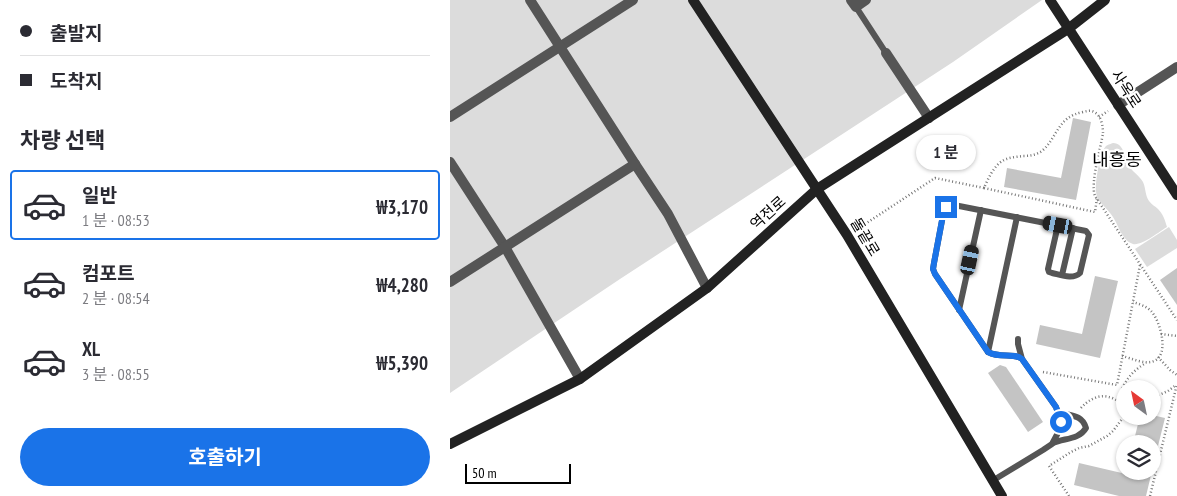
<!DOCTYPE html>
<html lang="ko">
<meta charset="utf-8">
<style>
body{margin:0;font-family:"PT Sans Narrow","Noto Sans KR",sans-serif;background:#f7f7f7;color:#2b2b33;height:100vh;display:flex;flex-direction:column;font-size:19px;white-space:nowrap}
*{box-sizing:border-box;margin:0}
p{font-size:16px;color:#7c7c81}
.icon{flex:none;width:28px;height:28px;fill:none;stroke:currentColor;stroke-width:2;stroke-linecap:round;stroke-linejoin:round}
.map{position:relative;flex:1;overflow:hidden}
.panel{display:flex;flex-direction:column;background:#fff;width:450px}
.panel>*{flex:none}
.guide{display:grid;align-content:center;height:110px;padding:0 20px;background:#fff}
.needle{width:32px;rotate:327deg}
.fabs{position:absolute;left:666px;top:380px;display:grid;gap:10px}
.fabs a{display:grid;place-items:center;width:45px;height:45px;border-radius:50%;background:#fff;box-shadow:0 1px 4px #0004;font-size:25px}
.scale{position:absolute;left:15px;bottom:12px;width:106px;box-sizing:border-box;padding-left:5px;border:2px solid #000;border-top:0;font-size:14px;line-height:18px;white-space:nowrap;color:#000;-webkit-text-stroke:4px #fff;paint-order:stroke}
.end{position:absolute;width:22px;height:22px;margin:-11px;border:6px solid #1a73e8;background:#fff;box-shadow:0 0 0 2px #fff}
.from{border-radius:50%}
.bubble{position:absolute;height:35px;border-radius:18px;background:#fff;box-shadow:0 1px 4px #0004;font-size:16px;font-weight:700;line-height:35px;text-align:center}
.car{position:absolute;width:15px;height:30px;margin:-15px -8px;border-radius:6px;box-shadow:0 0 4px 1px #0007;background:linear-gradient(#222 24%,#8ab4d8 0 40%,#222 0 76%,#8ab4d8 0 86%,#222 0)}
.guide b{display:flex;align-items:center;gap:18px;height:48px;font-size:19px}
.guide b+b{border-top:1px solid #e1e1e2}
.guide i{width:12px;height:12px;background:#2b2b33}
ul{padding:0;list-style:none}
li{display:flex;align-items:center;gap:15px;height:70px;margin:0 10px 8px;padding:0 10px;border:2px solid transparent;border-radius:5px}
li div{flex:1}
li b{display:block;font-size:19px}
li em{font-style:normal;font-weight:700}
li.active{border-color:#1a73e8}
li>.icon{width:45px;height:45px;stroke-width:1.5}
h2{padding:0 20px;font-size:22px;line-height:60px}
.action{display:flex;gap:10px;margin-top:auto;padding:10px 20px}
.action a{flex:1;height:58px;border-radius:30px;background:#1a73e8;color:#fff;font-size:20px;font-weight:700;line-height:58px;text-align:center}
main{display:flex;flex:1;min-height:0}
.map>svg:first-child{display:block}
.green{fill:#dcdcdc}
.building{fill:#c4c4c4}
.lines{fill:none;stroke-linecap:round;stroke-linejoin:round}
.path{stroke:#777;stroke-width:2.5;stroke-dasharray:1 2.5;stroke-linecap:butt}
.lane{stroke:#555;stroke-width:6}
.street{stroke:#555;stroke-width:10}
.secondary{stroke:#222;stroke-width:10}
.route{stroke:#1a73e8;stroke-width:6}
.labels{text-anchor:middle;stroke-width:4.5;stroke-linejoin:round;paint-order:stroke}
.street-label{font-size:15px;fill:#000;stroke:#fff}
.quarter-label{font-size:18px;fill:#000;stroke:#fff}
</style>
<main>
<section class="panel">
<div class="guide">
<b><i class="from"></i>출발지</b>
<b><i></i>도착지</b>
</div>
<h2>차량 선택</h2>
<ul>
<li class="active"><svg class="icon" aria-label="car" viewBox="0 0 24 24"><path d="M5 17H2v-5l4-1 3-4h7l3 4 3 1v5h-3M9 17h6M6 11h13"/><circle cx="7" cy="17" r="2"/><circle cx="17" cy="17" r="2"/></svg><div><b>일반</b><p>1 분 · 08:53</p></div><em>₩3,170</em></li>
<li><svg class="icon" aria-label="car" viewBox="0 0 24 24"><path d="M5 17H2v-5l4-1 3-4h7l3 4 3 1v5h-3M9 17h6M6 11h13"/><circle cx="7" cy="17" r="2"/><circle cx="17" cy="17" r="2"/></svg><div><b>컴포트</b><p>2 분 · 08:54</p></div><em>₩4,280</em></li>
<li><svg class="icon" aria-label="car" viewBox="0 0 24 24"><path d="M5 17H2v-5l4-1 3-4h7l3 4 3 1v5h-3M9 17h6M6 11h13"/><circle cx="7" cy="17" r="2"/><circle cx="17" cy="17" r="2"/></svg><div><b>XL</b><p>3 분 · 08:55</p></div><em>₩5,390</em></li>
</ul>
<div class="action"><a>호출하기</a></div>
</section>
<div class="map">
<svg width="727" height="496" viewBox="0 0 727 496">
<rect width="100%" height="100%" fill="#fff"/>
<g class="green">
<path d="M0 0H592L503 62 170 279 0 393Z"/>
<path d="M663 143C675 144 673 156 678 164 681 171 689 175 693 182 696 189 695 195 699 201 702 205 705 206 708 209 713 214 715 220 717 227 710 231 692 246 683 244 671 240 668 222 660 213 655 206 646 201 646 191 645 182 650 152 656 146 659 144 661 144 663 143Z"/>
<path d="M719 227 727 240V248L697 267 685 249Z"/>
</g>
<g class="building">
<path d="M623 118 641 122 626 200 554 187 557 168 611 178Z"/>
<path d="M727 268V305L710 280Z"/>
<path d="M645 276 668 281 650 358 586 344 590 325 632 334Z"/>
<path d="M550 365 556 367 593 422 578 432 538 373Z"/>
<path d="M702 415 715 418 703 466 702 444H683L690 416H702Z"/>
<path d="M629 463 676 474 677 471H702L696 496H669L624 485Z"/>
</g>
<g class="lines">
<g class="path">
<path d="M649 117 658 111"/>
<path d="M534 188 645 212 647 198"/>
<path d="M406 230 485 178 534 188C538 179 544 165 554 160 560 157 567 157 573 156 580 156 586 155 592 151 608 137 607 117 633 112 637 111 641 110 644 112 651 115 653 126 653 133 651 147 640 183 645 196L727 320"/>
<path d="M711 334 727 336"/>
<path d="M672 356C681 358 695 365 704 361 720 355 710 320 701 311 696 306 689 304 683 302"/>
<path d="M708 357 720 370 727 375"/>
<path d="M593 372 667 385 690 265"/>
<path d="M702 398 718 391 726 385"/>
<path d="M671 402C668 386 683 370 696 363"/>
<path d="M631 408C645 393 660 392 675 407"/>
<path d="M619 496 599 466 621 452 629 448 639 446 657 436 663 431 675 415"/>
<path d="M700 496 727 384"/>
</g>
<g class="lane">
<path d="M406 7 436 53"/>
<path d="M612 275 623 228"/>
<path d="M509 310 531 210"/>
<path d="M538 352 567 217"/>
<path d="M572 359C563 352 551 359 538 352L485 274 483 269 484 263 494 210C497 206 499 205 504 205 548 214 592 222 636 231L639 235 630 273C623 280 611 275 602 273L599 272 598 269 608 225"/>
<path d="M603 443C614 438 629 440 636 428 632 414 620 416 608 412"/>
<path d="M542 481 593 450 602 444 610 429 611 422 606 407 572 359 568 344V339"/>
</g>
<g class="street">
<path d="M401 0 406 7 416 0"/>
<path d="M436 53 479 118"/>
<path d="M668 105 727 67"/>
<path d="M0 117 183 0"/>
<path d="M0 162 55 247 130 379"/>
<path d="M185 164 218 214 257 288"/>
<path d="M0 282 185 164 80 0"/>
</g>
<g class="secondary">
<path d="M243 0 397 235 552 496"/>
<path d="M600 0 727 195"/>
<path d="M0 444 130 379 257 288 367 189 618 29 655 0"/>
</g>
</g>
<g class="lines">
<path class="route" d="M496 207 493 215 484 263 483 269 485 274 538 352C551 359 563 352 572 359L606 407 611 422"/>
</g>
<g class="labels">
<g class="street-label">
<text transform="translate(676 89) rotate(57)" y="5">사옥로</text>
<text transform="translate(318 213) rotate(-42)" y="5">역전로</text>
<text transform="translate(415 237) rotate(59)" y="5">돌끝로</text>
</g>
<g class="quarter-label">
<text x="667" y="166">내흥동</text>
</g>
</g>
</svg>
<div class="fabs">
<a><svg class="needle" viewBox="-14 -14 28 28"><path d="M0-13l5 13h-10z" fill="#e53935"/><path d="M0 13l5-13h-10z" fill="#7c7c81"/></svg></a>
<a><svg class="icon" aria-label="layers" viewBox="0 0 24 24"><path d="M12 4l9 5-9 5-9-5zM3 14l9 5 9-5"/></svg></a>
</div>
<div class="scale">50 m</div>
<i class="end from" style="left:611px;top:422px"></i>
<i class="end" style="left:496px;top:207px"></i>
<div class="bubble" style="left:466px;top:135px;width:60px">1 분</div>
<i class="car" style="left:608px;top:225px;rotate:281deg"></i>
<i class="car" style="left:520px;top:260px;rotate:12deg"></i>
</div>
</main>
